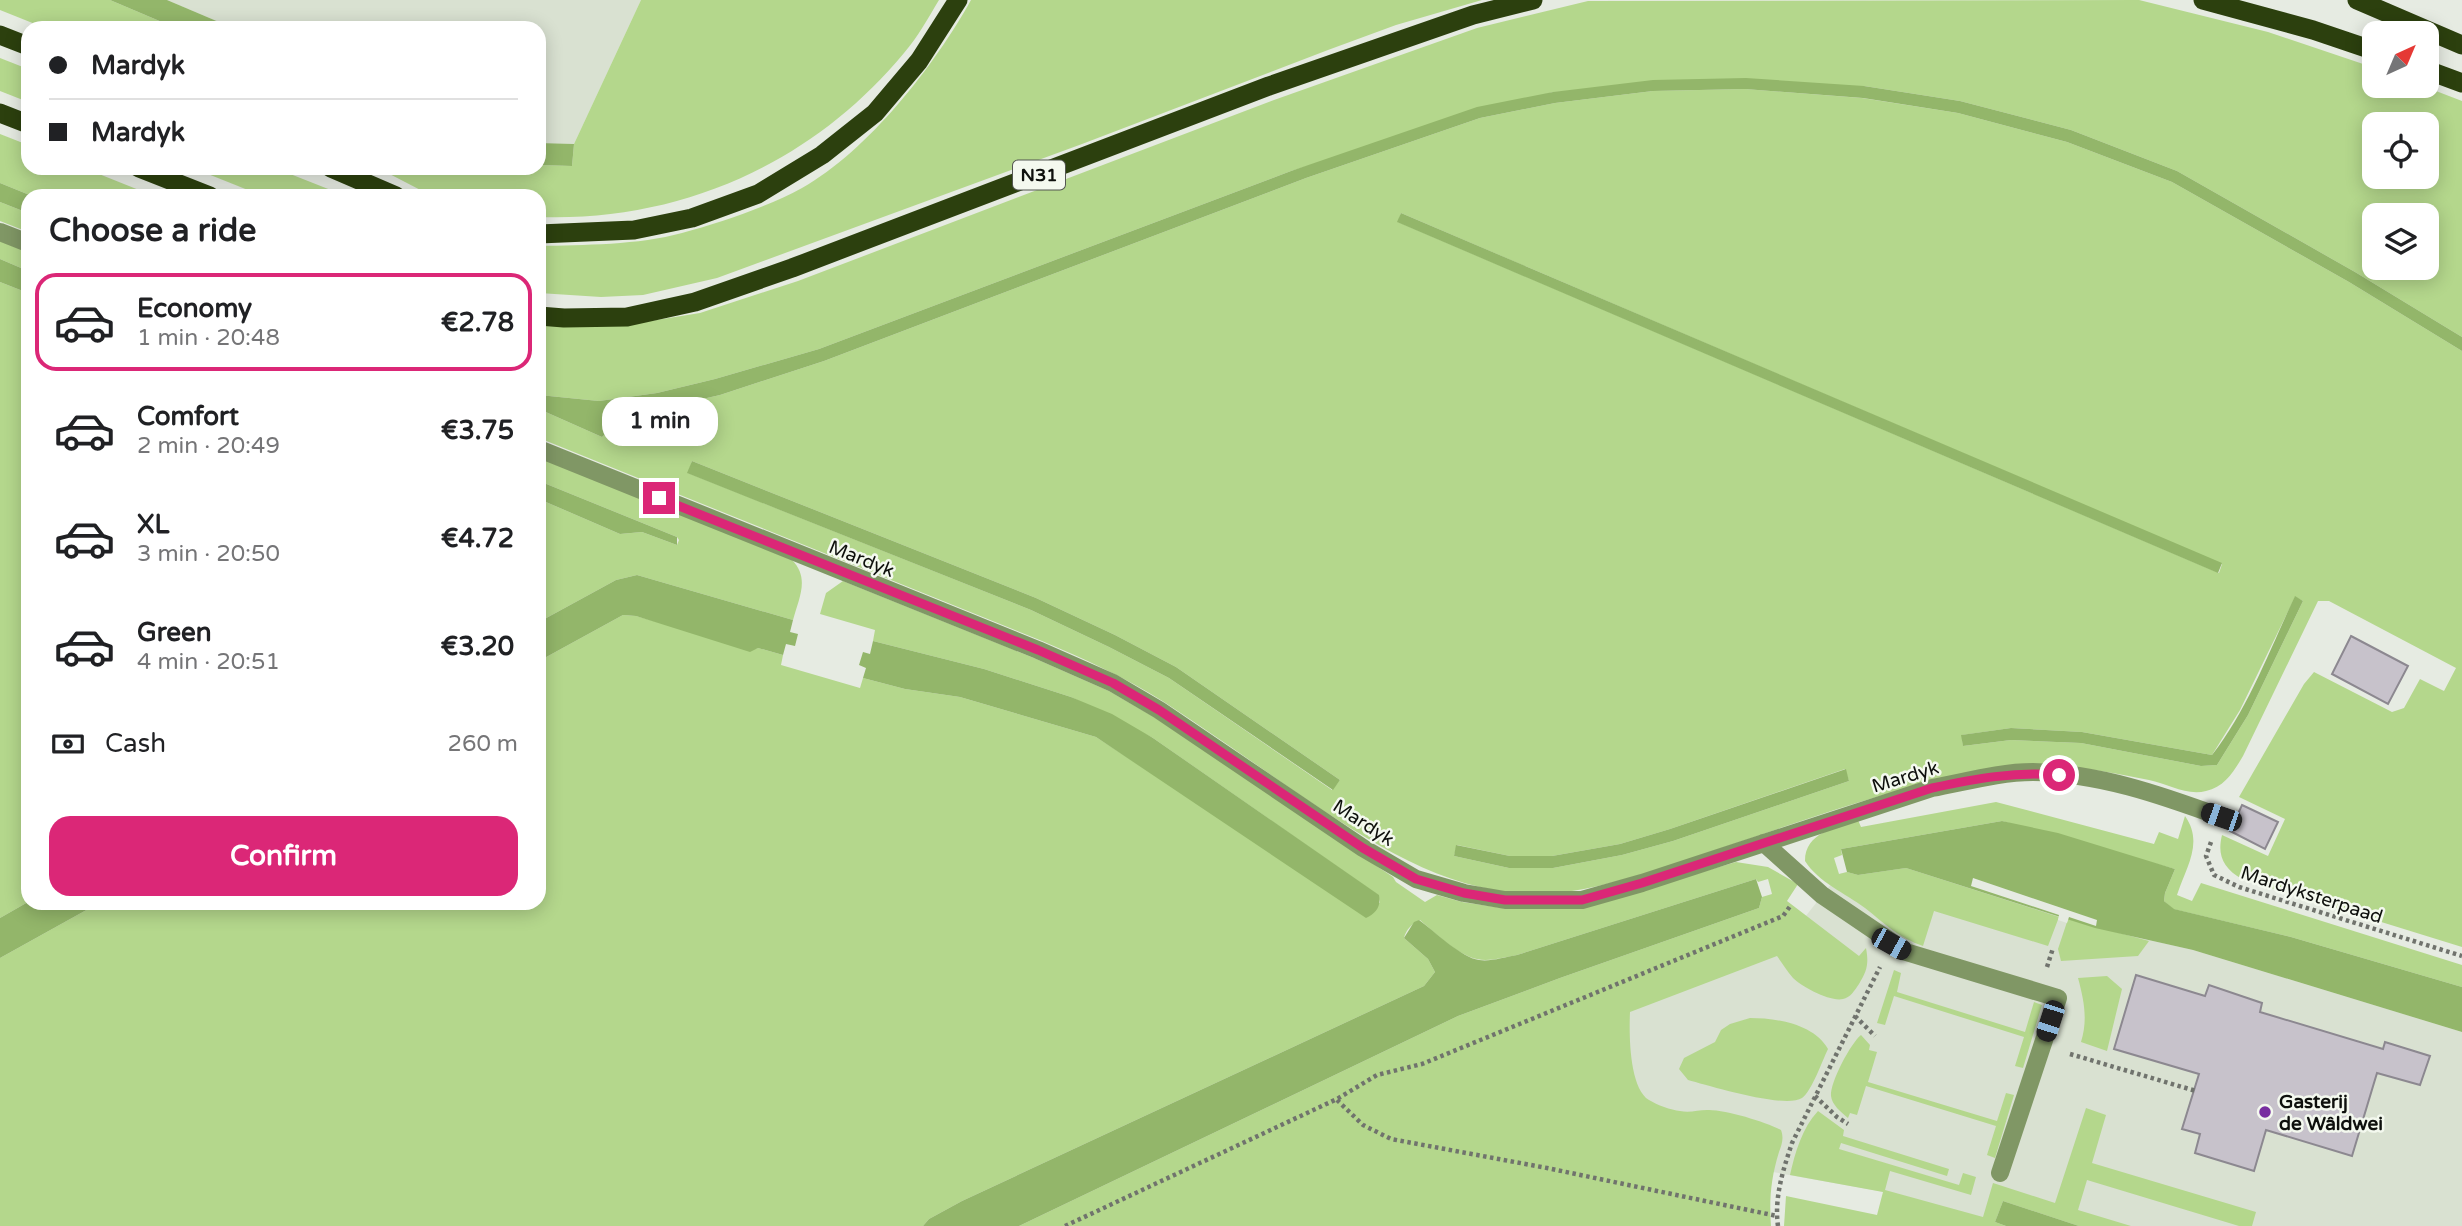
<!DOCTYPE html>
<meta charset="utf-8">
<style>
body{margin:0;font-family:"Varela Round",sans-serif;background:#f6f6f6;color:#202124;height:100vh;display:flex;flex-direction:column;font-size:26px;white-space:nowrap}
*{box-sizing:border-box;margin:0}
p{font-size:23px;color:#757577}
.icon{flex:none;width:38px;height:38px;fill:none;stroke:currentColor;stroke-width:2;stroke-linecap:round;stroke-linejoin:round}
.map{position:relative;flex:1;overflow:hidden}
.details{position:absolute;left:21px;top:189px;width:525px;height:721px;display:flex;flex-direction:column;background:#fff;border-radius:21px;box-shadow:0 4px 18px #0003}
.details>*{flex:none}
.guide{position:absolute;left:21px;top:21px;width:525px;height:154px;border-radius:21px;box-shadow:0 4px 18px #0003;display:grid;align-content:center;height:154px;padding:0 28px;background:#fff}
.needle{width:46px;rotate:44deg}
.tools{position:absolute;left:2362px;top:21px;display:grid;gap:14px}
.tools a{display:grid;place-items:center;width:77px;height:77px;border-radius:14px;background:#fff;box-shadow:0 4px 18px #0003;font-size:35px}
.end{position:absolute;width:32px;height:32px;margin:-16px;border:9px solid #db2777;background:#fff;box-shadow:0 0 0 4px #fff}
.from{border-radius:50%}
.bubble{position:absolute;height:49px;border-radius:21px;background:#fff;box-shadow:0 4px 18px #0003;font-size:23px;font-weight:700;line-height:49px;text-align:center}
.car{position:absolute;width:21px;height:42px;margin:-21px -10px;border-radius:9px;box-shadow:0 0 5px 2px #0007;background:linear-gradient(#222 24%,#8ab4d8 0 40%,#222 0 76%,#8ab4d8 0 86%,#222 0)}
.guide b{display:flex;align-items:center;gap:24px;height:66px;font-size:26px}
.guide b+b{border-top:2px solid #e0e0e0}
.guide i{width:18px;height:18px;background:#202124}
ul{padding:0;list-style:none}
li{display:flex;align-items:center;gap:21px;height:98px;margin:0 14px 10px;padding:0 14px;border:4px solid transparent;border-radius:21px}
li div{flex:1}
li b{display:block;font-size:26px}
li em{font-style:normal;font-weight:700}
li.active{border-color:#db2777}
li>.icon{width:63px;height:63px;stroke-width:1.5}
h2{padding:0 28px;font-size:32px;line-height:84px}
.pay{display:flex;align-items:center;gap:18px;height:77px;padding:0 28px;font-size:26px}
.pay p{margin-inline-start:auto}
.action{display:flex;gap:14px;margin-top:auto;padding:14px 28px}
.action a{flex:1;height:80px;border-radius:21px;background:#db2777;color:#fff;font-size:28px;font-weight:700;line-height:80px;text-align:center}
.map>svg:first-child{display:block}
.built{fill:#d9e1d1}
.green{fill:#b4d78c;fill-rule:evenodd}
.water{fill:#93b66a}
.pier{fill:#e6ebe2}
.building{fill:#c7c2cb;stroke:#8c8890;stroke-width:2}
.lines{fill:none;stroke-linecap:round;stroke-linejoin:round}
.path{stroke:#70736d;stroke-width:4.5;stroke-dasharray:3.5 3.5;stroke-linecap:butt}
.service{stroke:#809765;stroke-width:18}
.minor{stroke:#809765;stroke-width:18}
.trunk{stroke:#2c400e;stroke-width:19}
.route{stroke:#db2777;stroke-width:9}
.poi-dot{fill:#782ea0;stroke:#f4f9ef;stroke-width:2.5}
.labels{text-anchor:middle;stroke-width:5;stroke-linejoin:round;paint-order:stroke}
.shield{fill:#f4f9ef;stroke:#535651;stroke-width:2}
.shield-label{font-size:18px;font-weight:bold;fill:#0e100d}
.street-label{font-size:19px;fill:#0e100d;stroke:#f4f9ef}
.poi-label{font-size:19px;font-weight:bold;fill:#0e100d;stroke:#f4f9ef;text-anchor:start}
</style>
<div class="map">
<svg width="2462" height="1226" viewBox="0 0 2462 1226">
<rect width="100%" height="100%" fill="#e6ebe2"/>
<g class="built">
<path d="M167 0H641L574 144 539 143V28H233Z"/>
<path d="M1906 868 2095 928 2193 950 2462 1032V1226H2079L2003 1201 1995 1222 1884 1192 1773 1172 1545 1124 1565 1020 1805 917 1839 874 1847 872 1858 875Z"/>
</g>
<g class="green">
<path d="M0 0H110L176 28H45L0 10Z"/>
<path d="M641 0H939C928 18 918 37 904 53 813 163 681 222 539 217V196H432L378 168H539V165L572 166 574 144Z"/>
<path d="M971 0H1482L1396 25 1328 50 1082 144 717 278 643 295 601 297 539 293V246C583 245 639 245 682 233 720 223 767 207 802 188 868 151 935 65 971 0Z"/>
<path d="M2139 0 2268 32 2375 68V86H2423L2462 101V337L2355 272 2177 171 2071 130 1960 101 1864 86 1553 92 1291 171 819 349 715 379 657 393 599 401 539 395V325H625L700 313 798 281 1274 100 1477 28 1588 1ZM2375 124H2427V177H2375ZM2375 215H2427V268H2375Z"/>
<path d="M0 58 28 69V102L0 91Z"/>
<path d="M1745 89 1862 98 1958 113 2067 142 2172 182 2349 282 2462 351V947L2242 879C2223 868 2217 855 2222 835L2268 856 2285 819 2239 797 2304 684 2314 672 2392 712 2404 708 2420 679 2444 691 2456 668 2329 601H2318L2243 756C2234 771 2225 787 2206 791 2187 796 2168 784 2149 780 2104 771 2058 762 2013 766 1981 769 1953 776 1923 784 1849 803 1776 830 1704 854 1665 867 1625 881 1584 889 1475 911 1386 853 1300 795 1255 764 1210 732 1164 702 1125 677 1084 659 1042 641L539 438V409L602 437 623 417 720 395 824 361 1306 178 1480 118 1555 103 1653 91ZM1401 213 2222 564 2219 573 1398 222ZM692 461 1036 598 1115 635 1176 667 1340 780 1332 790 1169 678 1109 647 1031 610 688 473ZM2295 597 2303 601 2248 715 2217 765 2201 766 2081 743 2011 740 1963 746 1962 735 2011 728 2082 732 2212 755 2240 710ZM1845 769 1849 781 1673 841 1622 855 1553 868H1509L1454 856 1457 845 1510 856H1552L1620 844 1670 829Z"/>
<path d="M0 134 28 145V168H84L154 196H32L0 183Z"/>
<path d="M193 168H275L346 196H263Z"/>
<path d="M0 202 28 213V232L0 221Z"/>
<path d="M0 239 28 250V271L0 259Z"/>
<path d="M0 282 28 293V902L0 918Z"/>
<path d="M539 457 792 560C810 578 799 598 793 620L637 575 616 580 539 622V499L620 534 642 532 677 545 679 540 677 537 539 481Z"/>
<path d="M843 581 1034 658 1109 691 1154 717 1393 877 1396 882 1425 902 1437 895 1462 902 1509 909 1583 907 1736 862 1768 867 1798 884 1787 901 1859 956 1866 948C1869 964 1867 971 1859 984 1855 990 1850 998 1843 999 1830 1002 1802 987 1793 978 1787 971 1782 963 1777 956L1630 1012C1629 1033 1629 1088 1649 1100 1657 1105 1671 1110 1680 1111 1690 1113 1698 1110 1707 1110 1724 1109 1766 1122 1781 1130 1784 1138 1782 1144 1779 1152 1771 1178 1769 1199 1771 1226H1019L1458 1016 1560 978 1759 908 1762 897 1772 894 1768 879 1758 882 1756 879 1517 955C1505 957 1489 962 1477 959 1459 956 1434 932 1420 920 1412 923 1406 930 1404 938L1428 959 1435 972 1424 986 962 1201 929 1219 923 1226H0V958L99 903H539V661L623 615 636 616 754 649 758 648 783 655 781 665 860 688 863 678 905 689 960 697 1096 737 1188 797 1380 903 1378 895 1153 738 1071 697 984 669 873 641 875 630 820 614 826 593Z"/>
<path d="M1996 802 2154 844 2159 832 2178 839 2185 816C2204 843 2186 867 2177 895L2192 901 2201 883 2462 965V987L2291 937 2173 909 2164 901 2165 893 2175 869 2002 821 1841 849 1842 855 1834 858 1839 874 1847 872 1858 875 1906 868 2059 917 2048 946 1934 911 1923 946C1899 938 1884 923 1865 908 1845 893 1818 882 1805 861 1805 832 1836 828 1858 820L1861 827Z"/>
<path d="M2068 919 2149 941 2138 956 2061 961 2058 949Z"/>
<path d="M1894 970 1901 973 1897 992 2025 1032 2034 1002 2042 1005 2023 1068 2015 1066 2024 1037 1894 996 1885 1025 1877 1023Z"/>
<path d="M2107 976 2122 989 2107 1051 2081 1042C2088 1020 2084 1000 2078 978Z"/>
<path d="M1750 1018C1776 1018 1814 1024 1828 1049 1822 1061 1812 1091 1802 1098 1785 1109 1710 1086 1688 1080L1679 1069 1684 1058 1715 1042 1721 1030 1730 1024Z"/>
<path d="M1861 1035 1870 1045 1869 1050 1877 1052 1868 1082 1997 1121 2006 1093 2014 1095 1995 1158 1987 1155 1996 1126 1866 1086 1857 1115 1850 1113 1848 1118C1841 1112 1832 1105 1831 1096 1830 1082 1851 1043 1861 1035Z"/>
<path d="M2086 1108 2106 1115 2092 1163 2256 1212 2252 1226H2239L2087 1180 2078 1210 2131 1226H2079L2003 1201 1995 1222 2006 1226H1784L1786 1196 1877 1215 1883 1192 1790 1175C1795 1153 1802 1128 1818 1111L1844 1130 1843 1136 1949 1169 1947 1176 1841 1143 1839 1149 1959 1185 1963 1173 1976 1177 1971 1195 1890 1171 1885 1190 1983 1217 1993 1183 2055 1203Z"/>
</g>
<g class="water">
<path d="M110 0H167L233 28H176Z"/>
<path d="M1746 78 1864 86 1960 101 2071 130 2177 171 2355 272 2462 337V351L2349 282 2172 182 2067 142 1958 113 1863 98 1745 89 1653 91 1555 103 1480 118 1306 178 824 361 720 395 623 417 602 437 539 409V395L599 401 657 393 715 379 819 349 1291 171 1477 107 1553 92 1653 80Z"/>
<path d="M539 143 574 144 572 166 539 165Z"/>
<path d="M0 183 32 196H28V213L0 202Z"/>
<path d="M1401 213 2222 563 2218 573 1397 222Z"/>
<path d="M0 259 28 271V293L0 282Z"/>
<path d="M692 461 1036 598 1115 635 1176 667 1340 780 1333 790 1169 678 1109 647 1031 610 687 473Z"/>
<path d="M539 481 677 537V545L642 532 620 534 539 499Z"/>
<path d="M637 575 793 620 790 632 798 634 795 646 786 644 783 655 758 648 750 652 636 616 623 615 539 661V622L616 580Z"/>
<path d="M2295 596 2303 601 2248 715 2217 765 2201 766 2081 743 2011 740 1963 746 1961 735 2011 728 2082 732 2212 755C2248 709 2270 649 2295 596Z"/>
<path d="M873 641 984 669 1071 697 1112 714 1153 738 1379 895C1381 907 1376 913 1366 918L1096 737 960 697 905 689 863 678 866 668 859 665 863 652 870 654Z"/>
<path d="M1846 769 1849 781 1673 841 1622 855 1553 868H1509L1454 856 1456 845 1510 856H1552L1620 844 1670 829Z"/>
<path d="M2002 821 2058 833 2175 869 2165 893 2164 901 2174 909 2291 937 2462 987V1032L2193 950 2095 928 1906 868 1858 875 1847 872 1841 849Z"/>
<path d="M1756 879 1762 897 1759 908 1560 978 1458 1016 1019 1226H923L929 1219 962 1201 1424 986 1435 972 1428 959 1404 938 1414 922 1419 920C1434 931 1462 958 1479 960 1490 962 1505 957 1517 955Z"/>
<path d="M28 902V903H99L0 958V918Z"/>
<path d="M2003 1201 2079 1226H2006L1995 1222Z"/>
</g>
<path class="pier" d="M1973 878 2097 920 2096 926 2069 917 2067 923 2058 920 2059 915 1971 886Z"/>
<g class="building">
<path d="M2351 636 2408 666 2388 704 2332 674Z"/>
<path d="M2242 805 2278 822 2265 849 2230 831Z"/>
<path d="M2136 975 2205 996 2209 985 2262 1003 2260 1012 2383 1049 2385 1042 2430 1056 2420 1085 2377 1073 2352 1156 2266 1130 2254 1171 2195 1153 2200 1134 2182 1129 2199 1074 2114 1049Z"/>
</g>
<g class="lines">
<g class="path">
<path d="M2211 842 2206 856 2214 875 2239 887 2462 956"/>
<path d="M2047 967 2053 948"/>
<path d="M1855 1016 1875 1036"/>
<path d="M2070 1054 2196 1091"/>
<path d="M1815 1096 1837 1117 1848 1124"/>
<path d="M1337 1100 1363 1125 1391 1139 1547 1168 1777 1216"/>
<path d="M1065 1226 1337 1099 1377 1075 1422 1064 1783 916 1791 905"/>
<path d="M1778 1226C1774 1198 1783 1170 1792 1143L1880 967"/>
</g>
<path class="service" d="M1764 843 1822 895 1906 952 2058 998 2000 1173"/>
<g class="minor">
<path d="M0 232 28 243"/>
<path d="M539 449 1038 650 1113 683 1159 710 1363 848 1416 879 1464 893 1505 900H1582L1642 883 1932 788C1965 782 1999 772 2033 772 2098 773 2161 795 2221 817"/>
</g>
<g class="trunk">
<path d="M2203 0 2313 30 2375 51"/>
<path d="M2357 0 2462 45"/>
<path d="M0 35 28 46"/>
<path d="M2427 70 2462 83"/>
<path d="M0 113 28 124"/>
<path d="M139 168 210 196"/>
<path d="M331 168 396 196"/>
<path d="M539 234 634 230 692 218 758 194 822 155 875 113 919 61 958 0"/>
<path d="M539 316 564 318 627 317 695 302 792 268 1269 86 1473 15 1533 0"/>
</g>
</g>
<g class="lines">
<path class="route" d="M659 498 1038 650 1113 683 1159 710 1363 848 1416 879 1464 893 1505 900H1582L1642 883 1932 788C1974 779 2016 771 2059 775"/>
</g>
<circle class="poi-dot" cx="2265" cy="1112" r="7"/>
<g class="labels">
<rect class="shield" x="1013" y="160.5" width="52" height="29" rx="5"/>
<g class="shield-label">
<text x="1039" y="181">N31</text>
</g>
<g class="street-label">
<text transform="translate(862 558) rotate(22)" y="7">Mardyk</text>
<text transform="translate(1905 776) rotate(-17)" y="7">Mardyk</text>
<text transform="translate(1364 822) rotate(33)" y="7">Mardyk</text>
<text transform="translate(2312 894) rotate(18)" y="7">Mardyksterpaad</text>
</g>
<g class="poi-label">
<text x="2279" y="1108">Gasterij<tspan x="2279" dy="22">de Wâldwei</tspan></text>
</g>
</g>
</svg>
<div class="tools">
<a><svg class="needle" viewBox="-14 -14 28 28"><path d="M0-13l5 13h-10z" fill="#e53935"/><path d="M0 13l5-13h-10z" fill="#757577"/></svg></a>
<a><svg class="icon" aria-label="locate" viewBox="0 0 24 24"><circle cx="12" cy="12" r="6"/><path d="M12 2v4M12 18v4M2 12h4M18 12h4"/></svg></a>
<a><svg class="icon" aria-label="layers" viewBox="0 0 24 24"><path d="M12 4l9 5-9 5-9-5zM3 14l9 5 9-5"/></svg></a>
</div>
<i class="end from" style="left:2059px;top:775px"></i>
<i class="end" style="left:659px;top:498px"></i>
<div class="bubble" style="left:602px;top:397px;width:116px">1 min</div>
<i class="car" style="left:2221px;top:817px;rotate:289deg"></i>
<i class="car" style="left:1891px;top:944px;rotate:119deg"></i>
<i class="car" style="left:2050px;top:1021px;rotate:198deg"></i>
<div class="guide">
<b><i class="from"></i>Mardyk</b>
<b><i></i>Mardyk</b>
</div>
<section class="details">
<h2>Choose a ride</h2>
<ul>
<li class="active"><svg class="icon" aria-label="car" viewBox="0 0 24 24"><path d="M5 17H2v-5l4-1 3-4h7l3 4 3 1v5h-3M9 17h6M6 11h13"/><circle cx="7" cy="17" r="2"/><circle cx="17" cy="17" r="2"/></svg><div><b>Economy</b><p>1 min · 20:48</p></div><em>€2.78</em></li>
<li><svg class="icon" aria-label="car" viewBox="0 0 24 24"><path d="M5 17H2v-5l4-1 3-4h7l3 4 3 1v5h-3M9 17h6M6 11h13"/><circle cx="7" cy="17" r="2"/><circle cx="17" cy="17" r="2"/></svg><div><b>Comfort</b><p>2 min · 20:49</p></div><em>€3.75</em></li>
<li><svg class="icon" aria-label="car" viewBox="0 0 24 24"><path d="M5 17H2v-5l4-1 3-4h7l3 4 3 1v5h-3M9 17h6M6 11h13"/><circle cx="7" cy="17" r="2"/><circle cx="17" cy="17" r="2"/></svg><div><b>XL</b><p>3 min · 20:50</p></div><em>€4.72</em></li>
<li><svg class="icon" aria-label="car" viewBox="0 0 24 24"><path d="M5 17H2v-5l4-1 3-4h7l3 4 3 1v5h-3M9 17h6M6 11h13"/><circle cx="7" cy="17" r="2"/><circle cx="17" cy="17" r="2"/></svg><div><b>Green</b><p>4 min · 20:51</p></div><em>€3.20</em></li>
</ul>
<div class="pay"><svg class="icon" aria-label="cash" viewBox="0 0 24 24"><path d="M3 7h18v10H3z"/><circle cx="12" cy="12" r="2"/></svg>Cash<p>260 m</p></div>
<div class="action"><a>Confirm</a></div>
</section>
</div>
